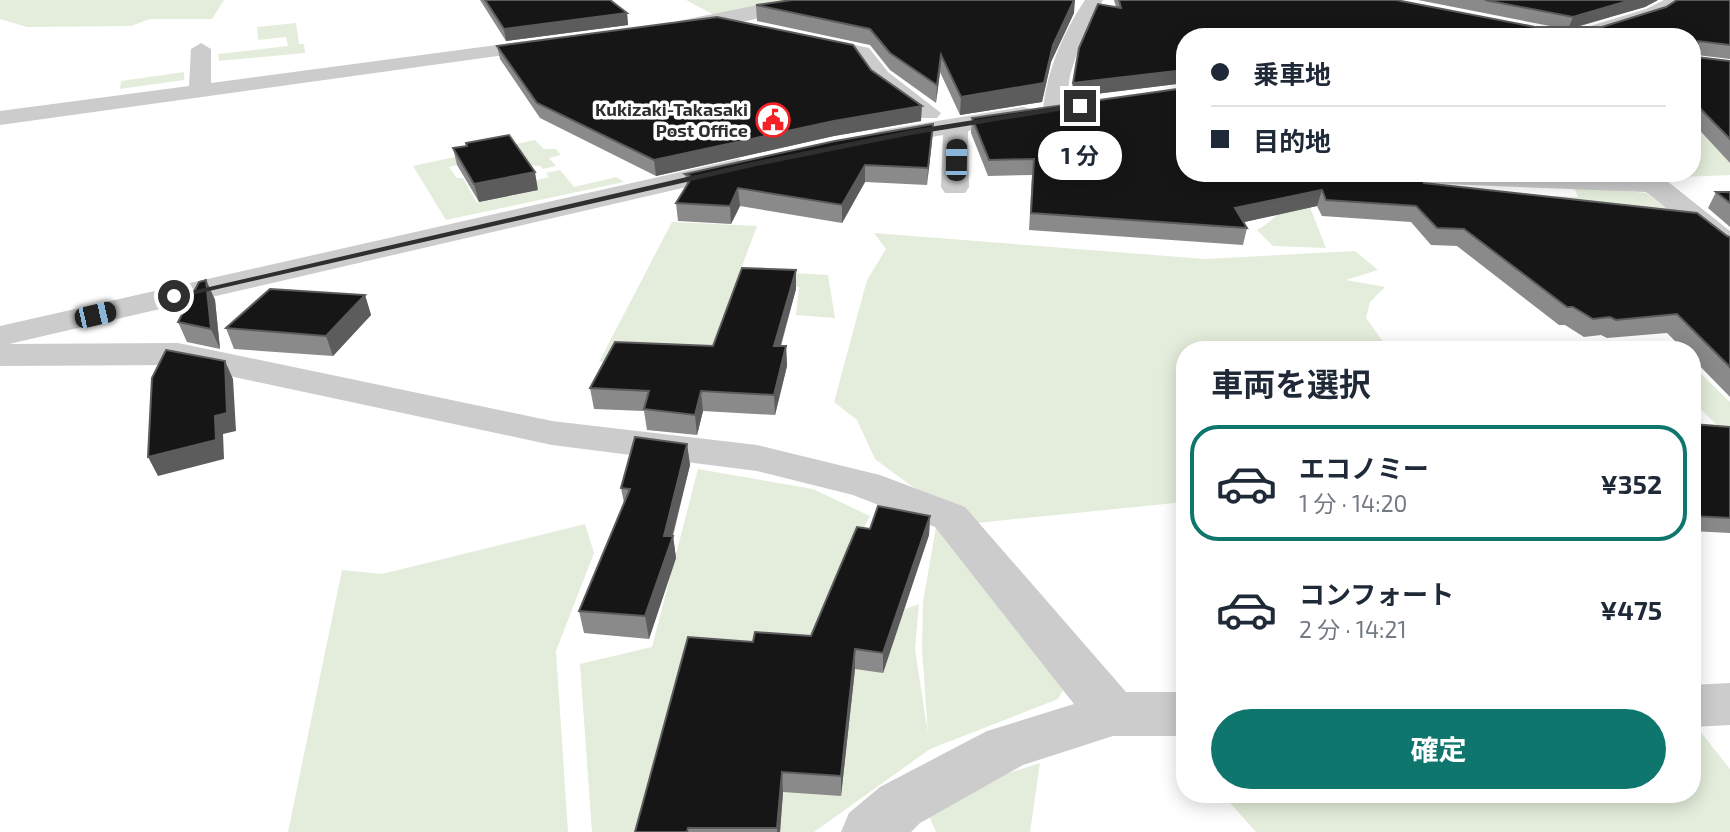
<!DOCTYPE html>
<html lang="ja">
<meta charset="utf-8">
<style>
body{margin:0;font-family:"Exo 2","Noto Sans JP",sans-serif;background:#f6f6f7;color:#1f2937;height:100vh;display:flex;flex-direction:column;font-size:26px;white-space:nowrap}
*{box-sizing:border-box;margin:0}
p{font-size:23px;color:#747a83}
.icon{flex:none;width:38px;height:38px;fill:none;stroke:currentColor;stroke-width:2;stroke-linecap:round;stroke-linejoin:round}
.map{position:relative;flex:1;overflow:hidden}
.side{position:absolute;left:1176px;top:341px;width:525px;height:462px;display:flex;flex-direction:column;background:#fff;border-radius:28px;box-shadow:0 4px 18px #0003}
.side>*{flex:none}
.banner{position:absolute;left:1176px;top:28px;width:525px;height:154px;border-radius:28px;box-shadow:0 4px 18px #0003;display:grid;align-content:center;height:154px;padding:0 35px;background:#fff}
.end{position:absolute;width:32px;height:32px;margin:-16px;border:9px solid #2f2f2f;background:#fff;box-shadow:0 0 0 4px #fff}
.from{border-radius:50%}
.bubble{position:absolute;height:49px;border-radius:24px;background:#fff;box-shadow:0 4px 18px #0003;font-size:23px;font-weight:700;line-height:49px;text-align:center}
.car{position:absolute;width:21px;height:42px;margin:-21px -10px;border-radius:9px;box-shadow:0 0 5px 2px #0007;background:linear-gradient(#222 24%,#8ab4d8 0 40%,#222 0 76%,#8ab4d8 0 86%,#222 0)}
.banner b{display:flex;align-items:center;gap:24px;height:66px;font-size:26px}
.banner b+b{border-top:2px solid #e0e1e3}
.banner i{width:18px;height:18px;background:#1f2937}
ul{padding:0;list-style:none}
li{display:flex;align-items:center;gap:21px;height:116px;margin:0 14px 10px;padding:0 21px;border:4px solid transparent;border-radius:28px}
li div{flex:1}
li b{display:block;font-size:26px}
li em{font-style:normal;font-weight:700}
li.current{border-color:#0f766e}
li>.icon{width:63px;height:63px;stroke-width:1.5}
h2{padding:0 35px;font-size:32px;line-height:84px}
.primary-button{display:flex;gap:14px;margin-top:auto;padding:14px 35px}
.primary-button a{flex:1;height:80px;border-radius:42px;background:#0f766e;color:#fff;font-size:28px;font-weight:700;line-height:80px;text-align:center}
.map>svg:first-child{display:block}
.green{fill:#e4eddb}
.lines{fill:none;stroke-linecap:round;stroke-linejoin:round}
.minor{fill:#ccc;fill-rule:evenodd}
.wall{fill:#8a8a8a}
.shaded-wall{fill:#5c5c5c}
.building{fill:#161616;stroke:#5c5c5c;stroke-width:2}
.route{fill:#2f2f2f}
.labels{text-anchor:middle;stroke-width:7;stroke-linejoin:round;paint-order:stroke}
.far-poi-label{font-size:18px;font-weight:bold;fill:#2f2f2f;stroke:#fff;text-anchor:end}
</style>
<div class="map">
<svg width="1730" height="832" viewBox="0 0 1730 832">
<rect width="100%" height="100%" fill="#fff"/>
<g class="green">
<path d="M0 0H224L212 19H150L131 26 27 27 0 19Z"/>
<path d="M686 0H787L720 18Z"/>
<path d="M296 23 299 44H304L305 53 219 61 218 54 288 46 286 37 258 40 257 27Z"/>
<path d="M184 72V80L120 89 121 81Z"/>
<path d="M1730 120V175L1658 178 1654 173H1692V121Z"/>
<path d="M535 140 544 149H556L561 155 549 158 556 166 543 169 540 166 469 162 449 167 457 178H463L477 203 539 190 534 181 549 177 546 173 560 170 574 187 616 177 624 182 446 220 413 166Z"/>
<path d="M1298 177 1326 248 1273 246 1257 230C1281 216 1288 202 1298 177Z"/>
<path d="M1574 187 1646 193 1708 241 1568 211 1556 196 1578 197Z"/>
<path d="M672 222 757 226 708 357 726 369 599 362Z"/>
<path d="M874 233 1205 259 1355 251 1378 270 1346 280 1385 287 1370 302 1366 318 1389 350H1185V502L977 523 910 485 875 459 857 420 834 402 867 280 886 249Z"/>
<path d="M746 270 828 275 835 318 796 315 799 287 741 285Z"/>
<path d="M1692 365 1730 402V427L1720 428 1692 401Z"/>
<path d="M698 469 813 489 870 516 825 603 876 620 919 604 915 649 928 734 922 649 923 602 936 527 1070 678 1058 699 930 749 814 832H592L580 664 652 647Z"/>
<path d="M585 524 594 553 556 651 568 832H288L342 570 382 574Z"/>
<path d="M1692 721 1730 769V832H1256L1223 795 1692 794Z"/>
<path d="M1040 763 1030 832H936L929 816 971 785Z"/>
</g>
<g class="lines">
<g class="minor">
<path d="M783 0H815L813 4C790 9 680 43 668 27L678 21Z"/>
<path d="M1085 0H1103C1089 24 1077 49 1070 76 1067 89 1071 103 1063 114H1047L1043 109C1048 68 1062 35 1085 0Z"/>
<path d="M1664 0H1687C1667 26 1595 37 1564 37L1567 33 1646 9Z"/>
<path d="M807 35 869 48 888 72 941 113 937 118H921L872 82 855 57 800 45 797 41 800 37Z"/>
<path d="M549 38 556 40 559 44 556 48 0 125V111L189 86 191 49 201 43 211 49V83Z"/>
<path d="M1023 107 1031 109 1035 114 1031 119 968 131 969 187 965 193H945L941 187 943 135 882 146 873 143 869 138 873 133 882 130Z"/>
<path d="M738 159 747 161 751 167 747 173 9 344 178 343 552 421 757 445 880 475 965 507 1126 692H1185V736H1113L1023 765 920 823 911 832H841L849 813 880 787 987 731 1074 704 935 527 853 495 757 471 552 445 178 365 0 366V326Z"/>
<path d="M1356 173H1657L1730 231V254L1719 251 1646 192 1369 181 1360 179Z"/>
<path d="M1730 683V725L1692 727V685Z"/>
</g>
</g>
<g class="wall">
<path d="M480 0H610L627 13 628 25 506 41Z"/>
<path d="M1114 0H1396L1535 27H1555L1418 0H1658L1645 7 1577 27H1602L1730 0V59L1697 55 1696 57 1730 61V163L1692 122V37H1185V83L1071 97 1073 83 1116 7Z"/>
<path d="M756 5 1074 13 1051 62 1042 102 960 115 940 72 936 103 890 70 870 45 757 21Z"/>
<path d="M497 46 871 70 921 121 834 136 656 176 540 118 500 59Z"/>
<path d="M972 118 1185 173 1424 183 1730 237V397L1692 358V350H1684L1667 333 1607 338 1601 335 1584 337 1565 325H1559L1457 246 1431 245 1411 222 1322 216 1317 206 1244 222 1247 228 1243 245 1029 230 1032 175 988 176 971 133Z"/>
<path d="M933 124 927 185 865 182 842 223 740 206 731 224 678 221 676 203 687 186 685 174Z"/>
<path d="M467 146 538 190 479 202 457 165 453 148Z"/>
<path d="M1716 192H1730V227L1708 208Z"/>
<path d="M796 270V289L781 346H786L787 366 775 415 703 411 697 435 647 430 644 411 594 409 590 388 713 346Z"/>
<path d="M206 280 215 300 220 349 187 342 178 322Z"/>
<path d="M365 295 371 315 333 356 234 349 226 328Z"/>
<path d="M1692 424 1730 427V533L1692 531Z"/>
<path d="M687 444 690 465 673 536 676 558 649 639 584 633 579 611 624 503 621 488Z"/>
<path d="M930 516 929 535 883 673 855 669 841 796 783 792 780 832H635L753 642 811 636 870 529Z"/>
</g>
<g class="shaded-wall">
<path d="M1074 0H1075L1074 13 1051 62 1042 102 960 115 961 97 1053 45Z"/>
<path d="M1631 0H1658L1645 7 1568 29 1573 17Z"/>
<path d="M627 13 628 25 506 41 504 29Z"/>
<path d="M941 55 940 72 936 103 937 85Z"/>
<path d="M1185 70V83L1071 97 1073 83Z"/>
<path d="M922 106 921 121 834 136 656 176 654 160 834 121Z"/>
<path d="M933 124 932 141 927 185 928 168Z"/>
<path d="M865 165V182L842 223V205Z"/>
<path d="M535 172 538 190 479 202 474 184Z"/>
<path d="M738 188 740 206 731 224 730 206Z"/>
<path d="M1322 190 1317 206 1231 225 1235 208Z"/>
<path d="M796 270V289L775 365 774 346Z"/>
<path d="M206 280 215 300 220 349 211 329Z"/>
<path d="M365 295 371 315 333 356 326 336Z"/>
<path d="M786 346 787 366 775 415 774 395Z"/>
<path d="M225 361 233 379 236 431 223 434 224 459 158 476 148 457Z"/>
<path d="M701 391 703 411 697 435 695 415Z"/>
<path d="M687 444 690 465 672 537 673 536 676 558 649 639 645 616Z"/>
<path d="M930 516 929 535 883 673V653Z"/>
<path d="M855 649V669L841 796V776Z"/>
<path d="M782 772 783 792 780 832H777Z"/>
</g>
<g class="building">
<path d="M485 0H610L627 13 504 29Z"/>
<path d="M792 0H1074L1053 45 1044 83 961 97 941 55 937 85 890 53 870 29 756 5Z"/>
<path d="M1119 0H1396L1535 27H1602L1666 7 1677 0H1730V45L1698 41 1696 57 1730 61V139L1692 100V37H1185V70L1073 83 1079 48 1098 4 1121 8Z"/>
<path d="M1485 0H1631L1573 17Z"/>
<path d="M717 17 853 45 871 70 922 106 834 121 654 160 537 103 497 46Z"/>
<path d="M1185 88V173H1417L1424 183 1697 213 1727 236 1730 237V367L1677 314 1616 320 1610 317 1593 319 1573 307H1567L1464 229 1437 228 1416 206 1326 200 1322 190 1235 208 1247 228 1031 213 1034 159 989 160 972 118Z"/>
<path d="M933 124 928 168 865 165 842 205 738 188 730 206 676 203 692 177 685 174 835 141Z"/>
<path d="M509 135 535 172 474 184 453 148 467 146 466 143Z"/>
<path d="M1716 192H1730V203Z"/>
<path d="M742 268 796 270 774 346H786L774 395 701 391 695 415 644 409 649 391 590 388 615 342 713 346Z"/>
<path d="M206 280 211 329 178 322 199 282Z"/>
<path d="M270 289 365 295 326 336 226 328Z"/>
<path d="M166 350 225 361 227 413 215 416 216 440 148 457 152 378Z"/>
<path d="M1692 424 1730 427V518L1692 516Z"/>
<path d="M635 437 687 444 664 536H673L645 616 579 611 630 489 621 488Z"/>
<path d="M878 506 930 516 883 653 855 649 841 776 782 772 777 828H688L687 832H635L688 637 753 642 755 632 811 636 857 527 870 529Z"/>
</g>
<path class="route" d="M1080 103 1083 107 911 135 752 167 174 299 170 296 752 162 911 130Z"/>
<defs>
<symbol id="civic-ring" viewBox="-11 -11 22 22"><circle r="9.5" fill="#fff" stroke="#f52126" stroke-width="1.5"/><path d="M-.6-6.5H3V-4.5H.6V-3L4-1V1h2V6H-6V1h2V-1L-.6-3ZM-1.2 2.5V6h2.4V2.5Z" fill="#f52126"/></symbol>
</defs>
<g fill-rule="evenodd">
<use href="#civic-ring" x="754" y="101" width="38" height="38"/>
</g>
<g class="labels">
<g class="far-poi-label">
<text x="748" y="116">Kukizaki-Takasaki<tspan x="748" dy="21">Post Office</tspan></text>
</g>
</g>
</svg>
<i class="end from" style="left:174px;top:296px"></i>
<i class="end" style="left:1080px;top:106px"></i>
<div class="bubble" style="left:1038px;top:131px;width:84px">1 分</div>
<i class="car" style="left:956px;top:160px;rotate:1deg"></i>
<i class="car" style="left:95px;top:315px;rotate:77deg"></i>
<div class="banner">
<b><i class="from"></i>乗車地</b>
<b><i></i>目的地</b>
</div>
<section class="side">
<h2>車両を選択</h2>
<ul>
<li class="current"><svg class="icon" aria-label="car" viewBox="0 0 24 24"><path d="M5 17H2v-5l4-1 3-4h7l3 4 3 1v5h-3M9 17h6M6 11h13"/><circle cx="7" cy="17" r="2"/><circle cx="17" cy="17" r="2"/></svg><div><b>エコノミー</b><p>1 分 · 14:20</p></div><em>¥352</em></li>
<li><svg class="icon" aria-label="car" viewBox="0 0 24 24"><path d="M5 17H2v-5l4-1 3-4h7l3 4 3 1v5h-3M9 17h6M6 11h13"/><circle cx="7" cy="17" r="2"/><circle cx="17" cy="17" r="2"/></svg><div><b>コンフォート</b><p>2 分 · 14:21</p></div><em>¥475</em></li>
</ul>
<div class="primary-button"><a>確定</a></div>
</section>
</div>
